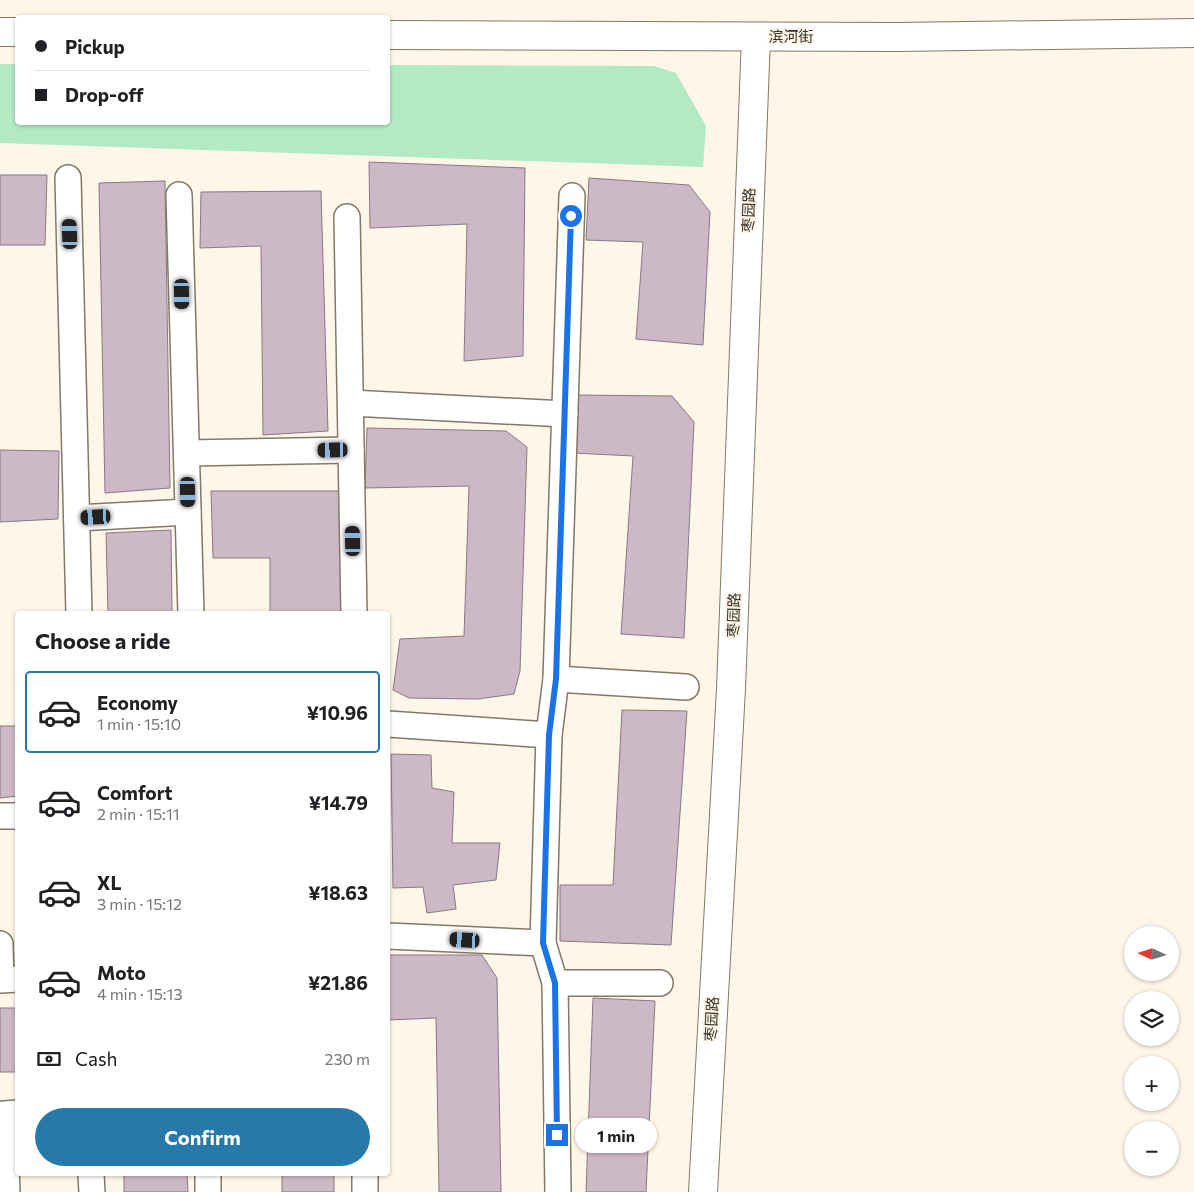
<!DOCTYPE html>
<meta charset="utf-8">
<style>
body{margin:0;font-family:Commissioner,"Noto Sans SC",sans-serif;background:#f6f6f6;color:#202124;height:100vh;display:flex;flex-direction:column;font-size:19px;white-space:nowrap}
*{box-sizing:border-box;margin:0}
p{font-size:16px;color:#757577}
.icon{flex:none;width:28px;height:28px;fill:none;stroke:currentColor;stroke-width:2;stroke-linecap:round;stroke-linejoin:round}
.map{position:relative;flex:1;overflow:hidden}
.side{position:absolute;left:15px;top:611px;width:375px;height:565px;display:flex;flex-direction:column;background:#fff;border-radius:5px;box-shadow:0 1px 4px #0004}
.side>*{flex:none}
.top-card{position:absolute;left:15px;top:15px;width:375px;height:110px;border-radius:5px;box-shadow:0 1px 4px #0004;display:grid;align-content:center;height:110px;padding:0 20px;background:#fff}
.needle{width:32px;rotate:274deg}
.controls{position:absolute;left:1124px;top:926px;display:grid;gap:10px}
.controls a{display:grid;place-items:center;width:55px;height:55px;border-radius:50%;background:#fff;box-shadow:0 1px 4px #0004;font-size:25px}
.end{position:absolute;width:22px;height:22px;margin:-11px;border:6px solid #1a73e8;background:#fff;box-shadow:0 0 0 2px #fff}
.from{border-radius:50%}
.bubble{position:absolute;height:35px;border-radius:18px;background:#fff;box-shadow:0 1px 4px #0004;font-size:16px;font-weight:700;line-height:35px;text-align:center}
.car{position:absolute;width:15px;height:30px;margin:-15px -8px;border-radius:6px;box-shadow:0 0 4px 1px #0007;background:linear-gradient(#222 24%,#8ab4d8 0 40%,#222 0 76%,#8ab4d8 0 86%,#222 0)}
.top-card b{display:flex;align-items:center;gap:18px;height:48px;font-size:19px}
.top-card b+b{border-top:1px solid #e0e0e0}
.top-card i{width:12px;height:12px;background:#202124}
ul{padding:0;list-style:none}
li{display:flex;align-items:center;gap:15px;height:82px;margin:0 10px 8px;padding:0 10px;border:2px solid transparent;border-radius:5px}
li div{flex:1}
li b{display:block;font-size:19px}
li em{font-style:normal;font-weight:700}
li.active{border-color:#2779aa}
li>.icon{width:45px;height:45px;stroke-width:1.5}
h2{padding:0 20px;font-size:22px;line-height:60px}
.pay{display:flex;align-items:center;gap:12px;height:55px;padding:0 20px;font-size:19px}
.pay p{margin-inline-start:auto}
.button{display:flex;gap:10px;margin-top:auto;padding:10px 20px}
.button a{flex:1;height:58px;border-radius:30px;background:#2779aa;color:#fff;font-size:20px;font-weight:700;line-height:58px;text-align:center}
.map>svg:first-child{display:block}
.green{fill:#b3eac4}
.building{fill:#cdb8c6;stroke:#8a7784}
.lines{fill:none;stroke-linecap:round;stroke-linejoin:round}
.minor-casing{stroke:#837965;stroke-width:28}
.tertiary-casing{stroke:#837965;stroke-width:30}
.minor{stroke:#fff;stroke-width:25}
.tertiary{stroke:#fff;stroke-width:28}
.route{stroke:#1a73e8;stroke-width:6}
.labels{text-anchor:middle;stroke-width:4.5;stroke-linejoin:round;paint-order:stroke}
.street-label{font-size:15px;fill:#37332b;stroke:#fdf6e9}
</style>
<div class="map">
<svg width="1194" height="1192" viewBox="0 0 1194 1192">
<rect width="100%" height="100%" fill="#fdf6e9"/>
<path class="green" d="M0 64H17L18 122H388V65L654 66 676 73 706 126 703 167 0 143Z"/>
<g class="building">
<path d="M369 162 525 168 523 356 464 361 467 224 370 228Z"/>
<path d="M0 175H47L45 245H0Z"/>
<path d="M589 178 689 185 710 212 703 345 636 339 643 242 586 240Z"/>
<path d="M165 181 170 488 105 493 99 183Z"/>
<path d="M321 191 328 431 263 435 261 246 200 248 201 192Z"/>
<path d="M574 395 672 396 694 422 684 638 621 634 633 456 573 453Z"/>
<path d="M367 428 506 431 527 447 520 671 514 694 478 699 409 698 393 690 400 639 464 636 469 486 365 488Z"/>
<path d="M0 450 59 451 58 519 0 522Z"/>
<path d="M211 491H345L344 614H270V558H213Z"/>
<path d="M171 530 172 614H108L106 533Z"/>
<path d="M622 710 687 711 671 945 560 941V885H613Z"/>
<path d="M0 726H18V796L0 798Z"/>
<path d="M391 754 431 755 432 788 454 792 452 843H500L496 880 453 885 456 909 427 913 423 887 393 888Z"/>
<path d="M388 955H482L497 978 501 1192H439L436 1018 388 1020Z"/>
<path d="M593 998 655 1001 646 1192H586Z"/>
<rect x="0" y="1008" width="18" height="64"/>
<path d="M124 1174H187L188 1192H124Z"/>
<rect x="282" y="1174" width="52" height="18"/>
</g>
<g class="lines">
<defs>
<g id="minor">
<path d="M68 178 79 614"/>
<path d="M179 195 191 614"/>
<path d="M347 217 354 614"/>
<path d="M351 403 565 414"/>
<path d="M187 453 351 450"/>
<path d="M77 518 188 512"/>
<path d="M556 679 686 687"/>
<path d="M388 724 549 735"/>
<path d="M0 816H18"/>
<path d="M388 936 543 943"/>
<path d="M0 944 1 980 18 979"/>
<path d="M555 983H660"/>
<path d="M91 1174 92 1192"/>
<path d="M208 1174V1192"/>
<path d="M365 1174V1192"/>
<path d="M7 1192 4 1114 18 1113"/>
<path d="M558 1192 555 983 543 943 549 735 556 679 572 196"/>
</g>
<g id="tertiary">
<path d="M0 32H18"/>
<path d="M388 35 897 37 1194 33"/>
<path d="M703 1192 731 689 756 37"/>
</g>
</defs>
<use href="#minor" class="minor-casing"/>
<use href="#tertiary" class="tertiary-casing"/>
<use href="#minor" class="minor"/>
<use href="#tertiary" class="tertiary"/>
</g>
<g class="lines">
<path class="route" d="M557 1135 555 983 543 943 549 735 556 679 571 216"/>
</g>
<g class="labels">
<g class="street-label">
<text x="791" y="42">滨河街</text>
<text transform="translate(749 210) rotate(-88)" y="5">枣园路</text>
<text transform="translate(734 615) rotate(-88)" y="5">枣园路</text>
<text transform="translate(712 1019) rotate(-87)" y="5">枣园路</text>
</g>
</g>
</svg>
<div class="controls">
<a><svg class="needle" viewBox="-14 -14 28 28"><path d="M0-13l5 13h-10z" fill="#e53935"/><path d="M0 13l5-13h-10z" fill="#757577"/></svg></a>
<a><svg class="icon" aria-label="layers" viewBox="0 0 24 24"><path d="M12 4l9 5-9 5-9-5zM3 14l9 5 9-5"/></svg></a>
<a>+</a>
<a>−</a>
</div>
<i class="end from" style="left:571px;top:216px"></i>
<i class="end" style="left:557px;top:1135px"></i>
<div class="bubble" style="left:575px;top:1118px;width:82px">1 min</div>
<i class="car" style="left:70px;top:234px;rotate:358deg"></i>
<i class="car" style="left:182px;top:294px;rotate:179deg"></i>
<i class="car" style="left:333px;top:450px;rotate:269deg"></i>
<i class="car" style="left:188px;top:492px;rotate:179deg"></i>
<i class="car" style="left:96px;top:517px;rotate:267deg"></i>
<i class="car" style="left:353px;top:541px;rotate:359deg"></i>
<i class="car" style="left:465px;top:940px;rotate:273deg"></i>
<div class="top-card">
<b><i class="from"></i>Pickup</b>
<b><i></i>Drop-off</b>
</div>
<section class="side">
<h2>Choose a ride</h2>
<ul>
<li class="active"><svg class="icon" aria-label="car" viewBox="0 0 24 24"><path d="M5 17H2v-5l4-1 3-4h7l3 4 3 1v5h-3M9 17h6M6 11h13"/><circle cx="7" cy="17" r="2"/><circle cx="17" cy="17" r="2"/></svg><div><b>Economy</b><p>1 min · 15:10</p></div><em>¥10.96</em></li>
<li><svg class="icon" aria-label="car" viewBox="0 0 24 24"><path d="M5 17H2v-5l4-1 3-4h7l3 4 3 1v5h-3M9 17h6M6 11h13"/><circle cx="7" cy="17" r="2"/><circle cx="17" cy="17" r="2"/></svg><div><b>Comfort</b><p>2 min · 15:11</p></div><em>¥14.79</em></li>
<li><svg class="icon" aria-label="car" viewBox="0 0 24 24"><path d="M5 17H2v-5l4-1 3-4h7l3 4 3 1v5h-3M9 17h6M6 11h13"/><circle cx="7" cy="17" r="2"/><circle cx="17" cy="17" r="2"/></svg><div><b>XL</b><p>3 min · 15:12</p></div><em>¥18.63</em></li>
<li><svg class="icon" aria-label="car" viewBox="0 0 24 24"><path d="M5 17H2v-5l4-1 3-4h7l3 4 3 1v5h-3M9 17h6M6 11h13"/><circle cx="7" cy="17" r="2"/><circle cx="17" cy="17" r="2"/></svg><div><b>Moto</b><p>4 min · 15:13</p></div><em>¥21.86</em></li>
</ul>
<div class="pay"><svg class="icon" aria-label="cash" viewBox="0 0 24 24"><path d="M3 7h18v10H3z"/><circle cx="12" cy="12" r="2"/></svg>Cash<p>230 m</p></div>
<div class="button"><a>Confirm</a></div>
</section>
</div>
